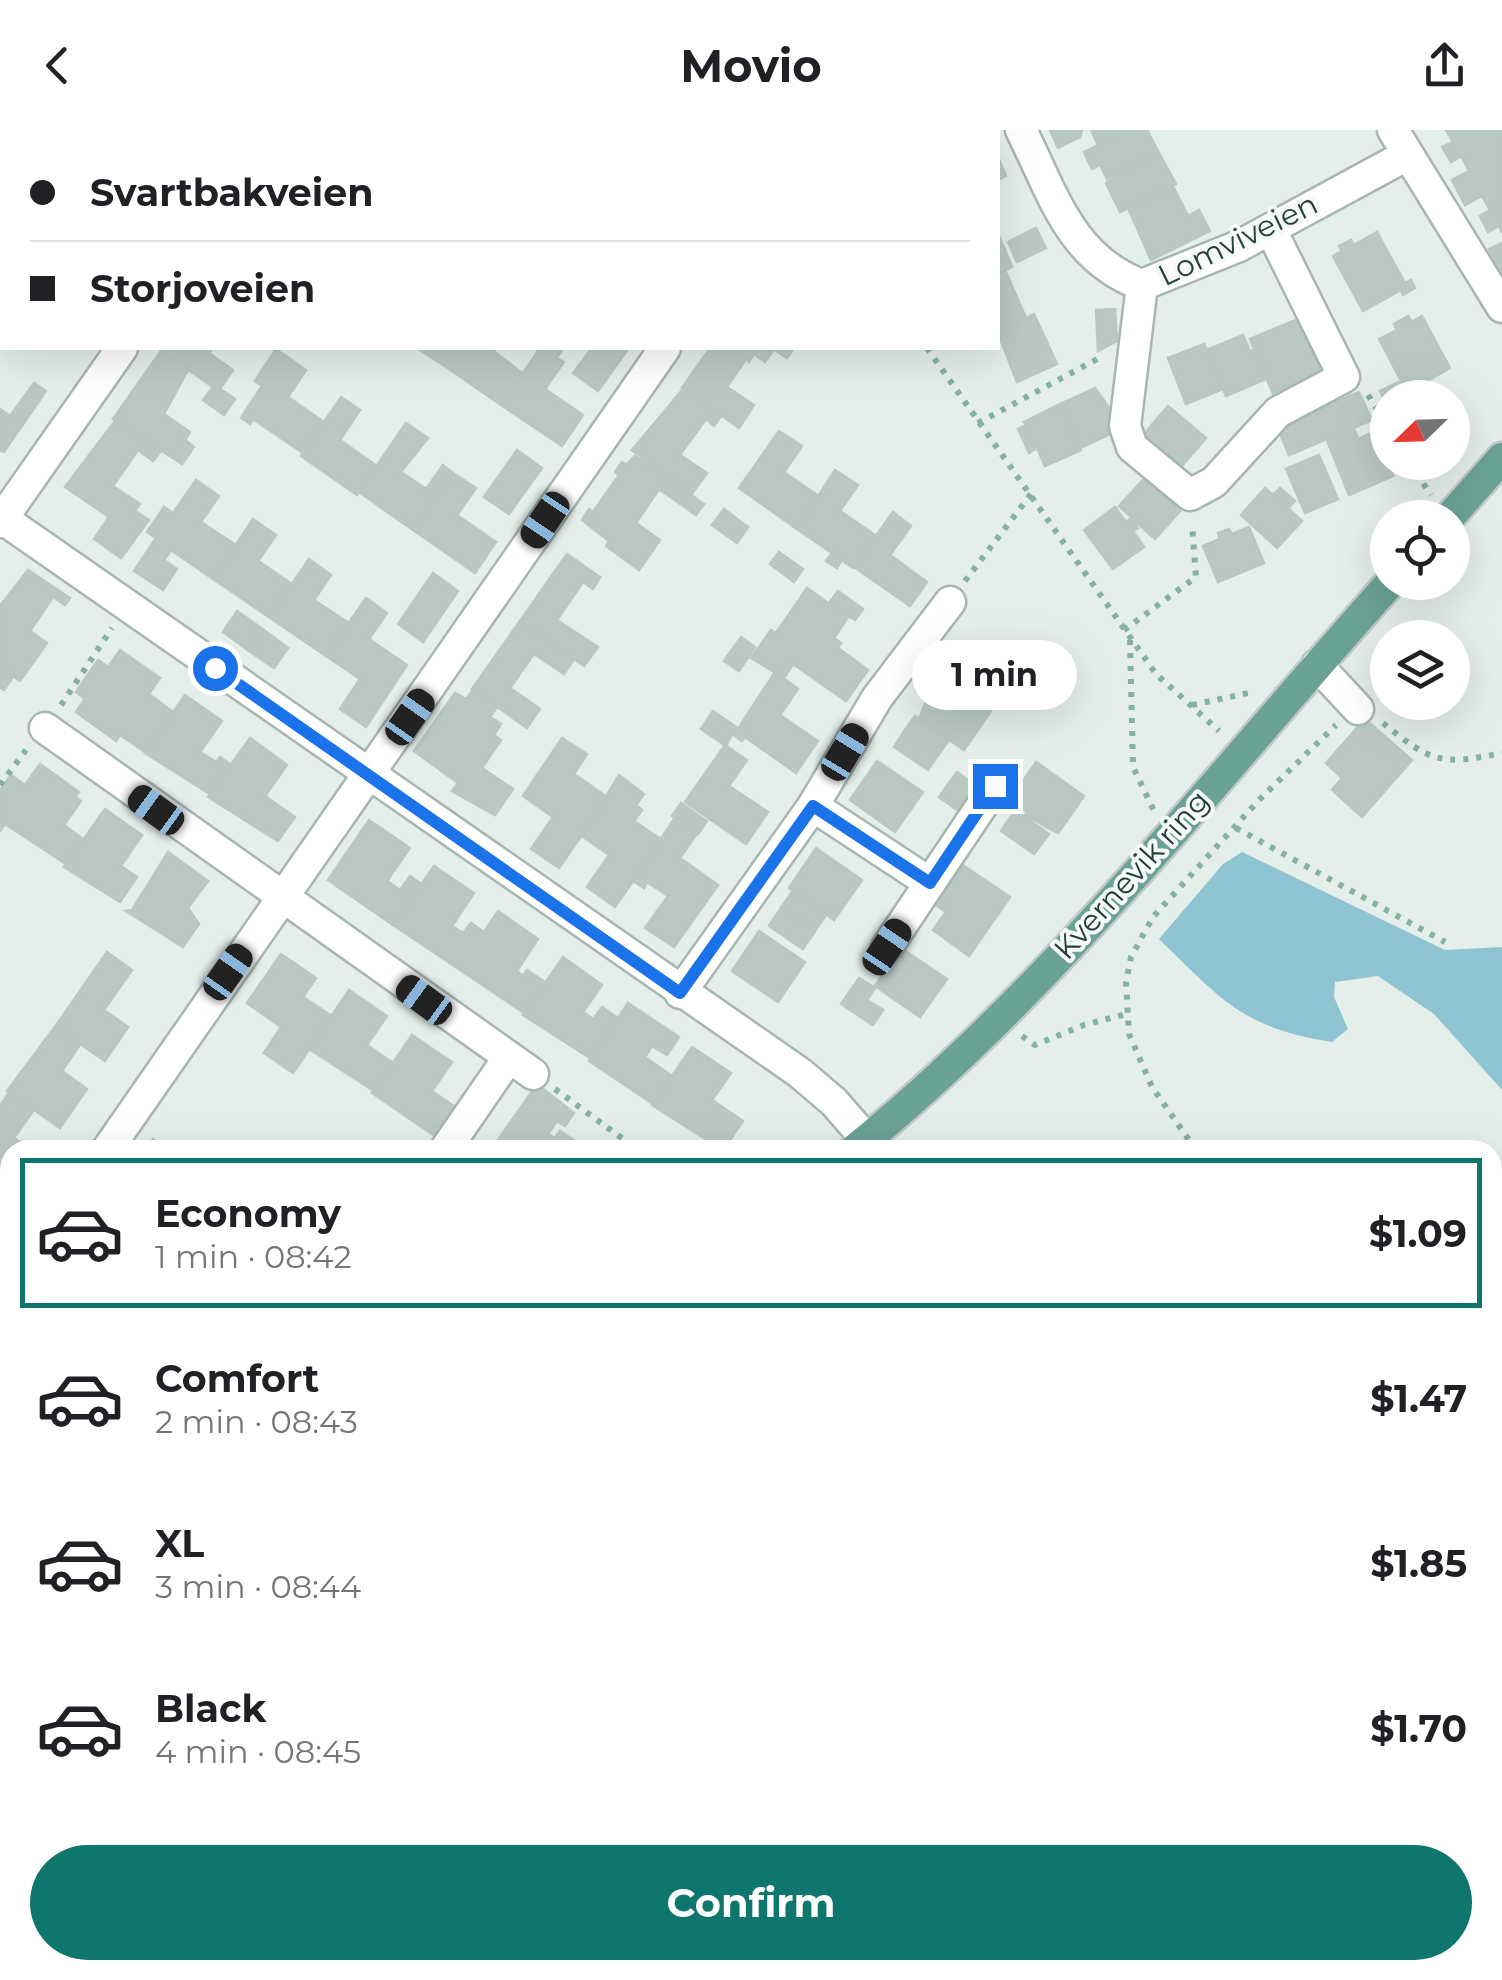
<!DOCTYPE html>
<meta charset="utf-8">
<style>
body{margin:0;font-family:Montserrat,sans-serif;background:#f6f6f6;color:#202124;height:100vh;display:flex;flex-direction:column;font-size:38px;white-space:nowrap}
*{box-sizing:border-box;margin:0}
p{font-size:32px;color:#757577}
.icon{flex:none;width:55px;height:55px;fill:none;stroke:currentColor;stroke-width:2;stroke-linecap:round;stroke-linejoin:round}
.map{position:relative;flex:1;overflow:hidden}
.panel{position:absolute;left:0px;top:1010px;width:1502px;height:840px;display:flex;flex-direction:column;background:#fff;border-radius:30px 30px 0 0;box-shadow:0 10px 40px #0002}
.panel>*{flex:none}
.top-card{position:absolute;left:0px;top:0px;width:1000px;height:220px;box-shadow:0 10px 40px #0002;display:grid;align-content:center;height:220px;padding:0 30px;background:#fff}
.needle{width:65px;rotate:247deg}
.buttons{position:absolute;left:1370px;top:250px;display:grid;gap:20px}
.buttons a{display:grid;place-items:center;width:100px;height:100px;border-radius:50%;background:#fff;box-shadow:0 10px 40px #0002;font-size:50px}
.end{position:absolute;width:45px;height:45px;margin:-22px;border:12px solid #1a73e8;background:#fff;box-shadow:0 0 0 5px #fff}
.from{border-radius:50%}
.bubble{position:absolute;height:70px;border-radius:35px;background:#fff;box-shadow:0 10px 40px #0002;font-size:32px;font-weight:700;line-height:70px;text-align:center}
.car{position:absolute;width:30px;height:60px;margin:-30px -15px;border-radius:12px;box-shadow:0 0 8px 2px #0007;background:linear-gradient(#222 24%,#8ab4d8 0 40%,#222 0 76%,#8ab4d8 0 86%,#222 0)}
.top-card b{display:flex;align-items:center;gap:35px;height:95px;font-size:38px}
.top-card b+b{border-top:2px solid #e0e0e0}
.top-card i{width:25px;height:25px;background:#202124}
ul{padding:18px 0 0;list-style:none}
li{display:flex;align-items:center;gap:30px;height:150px;margin:0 20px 15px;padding:0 10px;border:5px solid transparent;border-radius:0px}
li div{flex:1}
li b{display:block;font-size:38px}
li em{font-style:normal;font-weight:700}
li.active{border-color:#0f766e}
li>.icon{width:90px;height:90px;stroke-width:1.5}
.action{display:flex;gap:20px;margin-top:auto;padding:20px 30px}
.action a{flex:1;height:115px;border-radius:60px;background:#0f766e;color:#fff;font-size:40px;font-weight:700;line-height:115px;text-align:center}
header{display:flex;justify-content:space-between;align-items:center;height:130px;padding:0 30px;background:#fff;font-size:45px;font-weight:700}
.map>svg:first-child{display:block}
.water{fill:#8ec4d1}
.building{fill:#bac8c3;stroke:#b7c7c1;stroke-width:2.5}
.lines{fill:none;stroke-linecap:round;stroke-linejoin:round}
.minor-casing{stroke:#a7b6b1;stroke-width:35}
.major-casing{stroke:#c2c9c8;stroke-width:35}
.path{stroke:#86b0a4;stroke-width:6;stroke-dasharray:5 8;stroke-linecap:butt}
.minor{stroke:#fff;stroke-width:30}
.major{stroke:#6aa295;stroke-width:30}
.route{stroke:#1a73e8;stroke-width:12}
.labels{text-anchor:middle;stroke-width:8;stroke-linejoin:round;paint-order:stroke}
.street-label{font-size:30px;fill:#243f39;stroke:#f5faf8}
</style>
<header><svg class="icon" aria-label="back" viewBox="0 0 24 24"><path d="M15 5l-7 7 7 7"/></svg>Movio<svg class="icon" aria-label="share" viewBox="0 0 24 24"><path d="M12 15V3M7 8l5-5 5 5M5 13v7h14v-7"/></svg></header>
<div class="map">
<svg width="1502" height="1850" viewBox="0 0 1502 1850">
<rect width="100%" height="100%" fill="#e4eeea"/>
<g class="water">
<path d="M1242 722 1445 820 1502 817V960L1434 884 1378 846 1335 852 1334 867 1348 899 1332 912C1242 898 1221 869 1159 809L1223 734Z"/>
<path d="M1502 1094V1653L1492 1619V1127Z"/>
<path d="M1502 1777V1850H1473L1477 1840H1492L1493 1801Z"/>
</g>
<g class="building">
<path d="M349 0H395L398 2H353Z"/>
<path d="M1050 0H1082L1080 7 1058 18Z"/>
<path d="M1091 0H1128L1098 15Z"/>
<path d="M1128 0H1147L1159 23 1107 49 1100 35 1092 39 1084 22Z"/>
<path d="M1446 0H1501L1502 103 1499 96 1488 102 1480 86 1490 80 1482 66 1465 75 1452 50 1469 41 1461 26 1451 32 1442 17 1453 12Z"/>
<path d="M1159 23 1176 54 1120 82 1106 53Z"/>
<path d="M998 27 1006 46 998 50Z"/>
<path d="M1173 56 1188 86 1199 80 1210 101 1151 130 1128 78Z"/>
<path d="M1036 98 1046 118 1017 132 1008 112Z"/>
<path d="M1377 102 1405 153 1411 150 1415 158 1403 165 1401 160 1363 181 1333 126 1342 121 1339 116 1351 110 1354 115Z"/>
<path d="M998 103 1012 137 998 144Z"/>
<path d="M1502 113V144L1489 119Z"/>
<path d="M1005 140 1026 188 998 203V144Z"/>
<path d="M1115 179 1117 211 1098 221 1096 180Z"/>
<path d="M1034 184 1057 234 1017 252 998 203Z"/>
<path d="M1408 186 1412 192 1422 186 1450 238 1407 262 1379 209 1397 200 1394 194Z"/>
<path d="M1298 189 1322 245 1274 266 1250 209Z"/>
<path d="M1243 205 1250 221 1256 219 1268 248 1226 266 1207 220Z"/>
<path d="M1204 214 1223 259 1186 274 1168 228Z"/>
<path d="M163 218H213L209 223 233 240 220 259 235 269 224 285 203 270 213 257 161 221Z"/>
<path d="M417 218H458L445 236Z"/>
<path d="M458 218H490L523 244 501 275 445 236Z"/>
<path d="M540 218H558L562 220 557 228 564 232 545 259 583 285 562 316 501 275Z"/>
<path d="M592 218H629L598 261 573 243Z"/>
<path d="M710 218 774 219 765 232 754 224 749 232 746 229 727 257 754 275 739 298 682 258Z"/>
<path d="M772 218H794L787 228Z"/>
<path d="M276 219 306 240 288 267 324 292 303 323 253 289 250 294 241 288 262 256 255 251Z"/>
<path d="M161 221 188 240 164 284 190 302 185 310 194 317 182 334 113 289Z"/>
<path d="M1399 252 1406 265 1420 258 1424 268H1388V275L1380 261Z"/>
<path d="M34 253 46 261 4 322 0 320V279L10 286Z"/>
<path d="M1095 258 1112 282 1107 284 1115 302 1080 318 1060 274Z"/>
<path d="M683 259 721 286 714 296 706 289 680 325 707 343 691 365 632 320Z"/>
<path d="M1359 262 1372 290 1289 325 1277 296Z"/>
<path d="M341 267 360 280 340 310 377 336 357 365 301 326Z"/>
<path d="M1060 274 1081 320 1045 336 1037 318 1029 323 1018 299 1026 295 1024 292Z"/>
<path d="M1168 276 1206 308 1181 337 1143 305Z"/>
<path d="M115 291 160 322 153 331 138 320 113 356 140 374 135 381 149 390 121 428 94 409 109 387 65 357Z"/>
<path d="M406 293 428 308 401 342 426 359 443 335 453 343 413 400 359 362Z"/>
<path d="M1353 296 1358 309 1374 302 1393 346 1349 365 1326 308Z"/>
<path d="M779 301 802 316 784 342 820 367 797 399 739 358Z"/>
<path d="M517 320 542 338 509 384 484 367Z"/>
<path d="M1319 325 1338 369 1305 383 1286 339Z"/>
<path d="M635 326 704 374 696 385 659 359 636 393 660 410 639 440 606 416 609 411 582 390 589 379 593 382 619 345 615 342 622 332 626 335Z"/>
<path d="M835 340 858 355 840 381 875 405 853 438 842 430 837 438 826 431 832 423 797 399Z"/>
<path d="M453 343 476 358 457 385 496 412 475 443 413 400Z"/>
<path d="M1144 349 1180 381 1155 409 1119 376Z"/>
<path d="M196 350 219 366 201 392 236 415 213 449 171 420 164 430 177 439 163 460 134 441 156 408 147 402 164 377 173 383Z"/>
<path d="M1265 358 1273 365 1280 358 1295 371 1288 378 1302 391 1277 418 1241 385Z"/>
<path d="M1115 377 1126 392 1131 388 1138 398 1133 401 1144 417 1113 439 1084 400Z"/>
<path d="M724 379 748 397 737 413 712 395Z"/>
<path d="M893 382 911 396 890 425 927 452 910 476 854 437Z"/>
<path d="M253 389 276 405 258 431 292 454 269 487 213 449Z"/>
<path d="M1249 397 1264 433 1218 452 1203 416 1220 409 1218 403 1229 399 1232 404Z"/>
<path d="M779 422 803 439 794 452 770 434Z"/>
<path d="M567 424 600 447 593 459 583 452 557 490 598 517 584 536 520 491Z"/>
<path d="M309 429 331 445 314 470 349 493 326 526 269 487Z"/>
<path d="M28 440 70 468 65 475 53 467 30 501 47 513 20 551 0 537V476Z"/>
<path d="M433 443 458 461 423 512 398 494Z"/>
<path d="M807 458 848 487 834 508 841 513 838 518 868 540 846 571 793 534 784 548 751 528 771 500 776 503Z"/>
<path d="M838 461 863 479 855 490 829 473Z"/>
<path d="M366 468 387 483 369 509 407 535 366 597 340 579 360 549 326 526Z"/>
<path d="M237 481 264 500 249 521 223 502Z"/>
<path d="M520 491 574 529 564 544 534 524 510 558 540 579 527 598 472 559Z"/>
<path d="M264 500 288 518 274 538 249 521Z"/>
<path d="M741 507 755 517 739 541 724 531Z"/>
<path d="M120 520 160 548 149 564 173 582 145 622 120 605 116 611 76 582 85 569 76 562 98 530 108 537Z"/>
<path d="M0 537 13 547 4 560 0 557Z"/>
<path d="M775 542 798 559 780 585 818 611 796 643 745 607 742 611 734 605Z"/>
<path d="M946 549 991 581 964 620 919 589 929 564 934 567Z"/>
<path d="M473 560 497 577 490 587 501 594 494 605 501 610 482 638 513 659 495 685 452 661 458 653 414 621 455 563 466 569Z"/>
<path d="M185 565 222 591 200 622 216 632 220 627 231 635 210 664 145 623Z"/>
<path d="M713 581 736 597 726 616 701 599Z"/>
<path d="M915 586 949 610 939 624 905 600Z"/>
<path d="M1365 589 1412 630 1362 687 1332 660 1342 648 1326 633Z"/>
<path d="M905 600 939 624 928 640 894 617Z"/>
<path d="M250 608 287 635 265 666 295 687 278 711 208 667Z"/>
<path d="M562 608 587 624 574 644 604 665 605 672 559 738 531 719 553 687 523 666Z"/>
<path d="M725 615 747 630 729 656 768 682 746 714 685 672Z"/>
<path d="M877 631 923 662 895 702 850 670Z"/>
<path d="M1036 632 1084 666 1058 703 1025 685 1027 682 1010 670Z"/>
<path d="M40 634 79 662 75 667 81 671 64 695 83 709 66 734 5 694 0 701V660L11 645 25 655Z"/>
<path d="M957 642 975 655 957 680 939 667Z"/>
<path d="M619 645 644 664 636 675 642 680 634 691 662 710 615 777 587 757 609 725 582 706Z"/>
<path d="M681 673 707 691 698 704 672 686Z"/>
<path d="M105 679 142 705 121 736 137 747 120 772 64 737Z"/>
<path d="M1015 680 1049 704 1034 724 1001 701Z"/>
<path d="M676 686 698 702 680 728 718 755 674 817 645 798 668 766 647 752 644 758 633 751Z"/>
<path d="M369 690 410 718 387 751 400 760 410 746 421 754 393 795 328 750Z"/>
<path d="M816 718 862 750 834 790 789 758Z"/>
<path d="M168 722 208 751 188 778 199 794 183 817 126 781 132 780Z"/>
<path d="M434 736 474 763 452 796 463 803 471 793 484 802 498 781 538 809 517 841 523 846 527 840 545 852 524 883 393 795Z"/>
<path d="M964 736 1010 767 969 826 933 800 946 782 936 775 944 765 940 762Z"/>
<path d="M792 762 826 785 815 801 781 778Z"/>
<path d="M781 778 815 801 803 819 769 796Z"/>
<path d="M759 801 805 832 778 872 732 841Z"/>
<path d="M901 818 947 849 920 887 875 856Z"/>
<path d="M107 822 132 840 104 880 128 897 105 931 55 897Z"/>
<path d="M281 824 316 848 303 867 332 886 293 943 264 923 281 897 247 873Z"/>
<path d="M563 827 602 855 583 882 593 889 602 877 618 888 590 928 523 885Z"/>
<path d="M859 848 875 858 867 870 883 880 873 895 841 874Z"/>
<path d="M349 860 387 886 367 915 393 933 374 961 309 919Z"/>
<path d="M628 873 679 907 667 925 652 916 645 927 672 946 653 974 589 931Z"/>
<path d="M54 898 79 916 62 941 87 959 60 998 7 961Z"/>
<path d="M412 905 452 932 432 961 461 981 441 1010 372 963Z"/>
<path d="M692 917 731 943 712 970 743 991 723 1020 652 975Z"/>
<path d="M537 954 574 983 565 996 557 991 548 1004 555 1008 560 1001 575 1011 572 1020H491Z"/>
<path d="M8 964 33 981 14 1008 30 1020H10V1056L0 1049V976Z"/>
<path d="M153 1009 169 1020H146Z"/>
<path d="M8 1196 10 1198V1260L0 1253V1207Z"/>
<path d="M10 1480V1530L0 1545V1496Z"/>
</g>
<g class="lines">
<defs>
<g id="minor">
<path d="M264 0 267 2"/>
<path d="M548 0 552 2"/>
<path d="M1021 0C1053 63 1070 129 1142 155L1239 116 1407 25"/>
<path d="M1393 0 1502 177"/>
<path d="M1142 155 1125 296 1132 317 1190 365 1214 352 1278 282 1344 247 1271 100"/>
<path d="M3 389 800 943 834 972 867 1010"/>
<path d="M0 392 122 218"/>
<path d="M1317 535 1358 579"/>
<path d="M45 598 533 944"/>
<path d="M813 676 930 753"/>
<path d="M887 817 995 656"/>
<path d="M680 863 813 676 877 568 950 472"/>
<path d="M107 1020 665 218"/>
<path d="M445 1020 507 930"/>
<path d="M0 1164 10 1157"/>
<path d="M0 1589 10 1588"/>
</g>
<g id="major">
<path d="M1449 388 1502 328"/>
<path d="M854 1020C1057 855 1217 646 1391 452"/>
<path d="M0 1357 10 1356"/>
</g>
</defs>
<use href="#minor" class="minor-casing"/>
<use href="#major" class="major-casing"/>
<g class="path">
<path d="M797 0 798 2"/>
<path d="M927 218 1156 544 1219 601"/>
<path d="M1368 265 1388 297"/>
<path d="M978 293 1103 226"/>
<path d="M1409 332 1431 365"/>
<path d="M965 451 1031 364"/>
<path d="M1124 500 1196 447 1192 394"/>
<path d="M1130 510 1133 637 1155 683"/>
<path d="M61 575 112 498"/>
<path d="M1192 575 1253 562"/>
<path d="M1383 593C1431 632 1440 636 1502 623"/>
<path d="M0 655 26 620"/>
<path d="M1236 698 1445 812"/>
<path d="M1022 906 1035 915 1084 895 1126 884"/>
<path d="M555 959 638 1020"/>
<path d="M1196 1020 1152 957 1129 904 1126 852 1131 827 1153 787 1258 671 1336 595"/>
<path d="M1302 1840 1305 1850"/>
</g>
<use href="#minor" class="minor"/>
<use href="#major" class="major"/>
</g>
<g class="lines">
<path class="route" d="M215 538 680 863 813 676 930 753 995 656"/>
</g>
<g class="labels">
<g class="street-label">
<text transform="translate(1238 110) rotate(-26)" y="10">Lomviveien</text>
<text transform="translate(1132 745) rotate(-48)" y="10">Kvernevik ring</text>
</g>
</g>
</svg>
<div class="buttons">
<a><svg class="needle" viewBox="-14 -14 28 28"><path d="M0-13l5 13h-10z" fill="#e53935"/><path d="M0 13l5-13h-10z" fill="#757577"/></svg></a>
<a><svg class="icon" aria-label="locate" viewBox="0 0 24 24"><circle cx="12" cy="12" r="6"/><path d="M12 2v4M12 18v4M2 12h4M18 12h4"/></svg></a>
<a><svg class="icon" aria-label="layers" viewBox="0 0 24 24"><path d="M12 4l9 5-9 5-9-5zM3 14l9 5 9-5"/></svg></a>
</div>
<i class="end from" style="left:215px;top:538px"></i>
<i class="end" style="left:995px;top:656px"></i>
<div class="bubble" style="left:912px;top:510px;width:165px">1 min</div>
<i class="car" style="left:545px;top:390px;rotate:214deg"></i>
<i class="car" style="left:410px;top:587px;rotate:35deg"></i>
<i class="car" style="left:845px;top:622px;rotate:31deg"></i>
<i class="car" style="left:156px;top:680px;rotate:306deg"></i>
<i class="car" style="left:887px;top:817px;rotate:34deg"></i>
<i class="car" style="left:228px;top:842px;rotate:35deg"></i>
<i class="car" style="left:424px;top:870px;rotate:306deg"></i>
<div class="top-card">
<b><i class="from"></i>Svartbakveien</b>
<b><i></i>Storjoveien</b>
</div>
<section class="panel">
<ul>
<li class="active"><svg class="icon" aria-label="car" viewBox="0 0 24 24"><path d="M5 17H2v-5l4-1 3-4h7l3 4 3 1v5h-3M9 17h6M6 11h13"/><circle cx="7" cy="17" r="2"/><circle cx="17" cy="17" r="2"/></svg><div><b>Economy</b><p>1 min · 08:42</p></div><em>$1.09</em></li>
<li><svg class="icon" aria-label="car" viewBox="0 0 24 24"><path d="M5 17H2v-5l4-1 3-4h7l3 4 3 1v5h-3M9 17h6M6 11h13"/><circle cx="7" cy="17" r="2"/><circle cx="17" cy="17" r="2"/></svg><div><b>Comfort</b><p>2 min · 08:43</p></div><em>$1.47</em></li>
<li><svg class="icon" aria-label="car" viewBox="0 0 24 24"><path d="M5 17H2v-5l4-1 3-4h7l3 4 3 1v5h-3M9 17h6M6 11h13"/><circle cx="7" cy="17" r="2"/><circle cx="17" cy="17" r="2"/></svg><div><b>XL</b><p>3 min · 08:44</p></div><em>$1.85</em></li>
<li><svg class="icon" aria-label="car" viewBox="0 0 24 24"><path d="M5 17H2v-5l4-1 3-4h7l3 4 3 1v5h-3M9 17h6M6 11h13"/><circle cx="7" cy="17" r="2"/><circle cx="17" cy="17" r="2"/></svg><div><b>Black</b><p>4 min · 08:45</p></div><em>$1.70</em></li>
</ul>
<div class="action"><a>Confirm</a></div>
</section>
</div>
